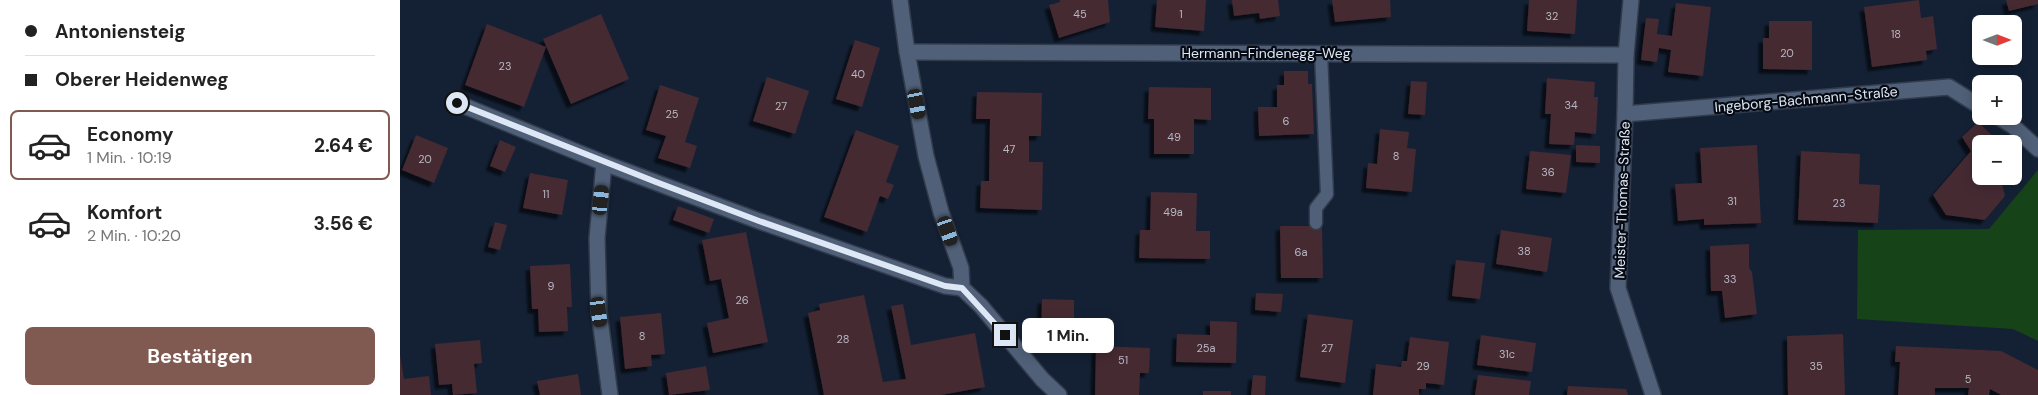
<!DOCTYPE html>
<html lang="de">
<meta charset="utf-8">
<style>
body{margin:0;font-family:"DM Sans",sans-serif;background:#f2f2f2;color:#222;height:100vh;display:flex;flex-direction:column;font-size:19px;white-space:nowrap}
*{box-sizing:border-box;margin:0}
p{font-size:16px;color:#767676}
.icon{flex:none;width:28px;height:28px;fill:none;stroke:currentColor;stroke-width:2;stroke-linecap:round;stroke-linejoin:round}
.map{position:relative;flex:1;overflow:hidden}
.panel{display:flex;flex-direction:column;background:#fff;width:400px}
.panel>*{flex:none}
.top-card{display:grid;align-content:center;height:110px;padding:0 25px;background:#fff}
.needle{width:32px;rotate:90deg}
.controls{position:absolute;left:1572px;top:15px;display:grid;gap:10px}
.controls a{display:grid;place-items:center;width:50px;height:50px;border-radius:8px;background:#fff;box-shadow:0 2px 12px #0003;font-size:25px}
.end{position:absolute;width:22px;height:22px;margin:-11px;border:6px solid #dee7f5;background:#111;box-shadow:0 0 0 2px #111}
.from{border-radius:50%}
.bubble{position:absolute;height:35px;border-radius:8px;background:#fff;box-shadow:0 2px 12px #0003;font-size:16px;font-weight:700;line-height:35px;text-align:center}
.car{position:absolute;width:15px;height:30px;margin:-15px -8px;border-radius:6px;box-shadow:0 0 4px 1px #0007;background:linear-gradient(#222 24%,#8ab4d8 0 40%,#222 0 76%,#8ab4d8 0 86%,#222 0)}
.top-card b{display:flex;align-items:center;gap:18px;height:48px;font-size:19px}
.top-card b+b{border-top:1px solid #e0e0e0}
.top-card i{width:12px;height:12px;background:#222}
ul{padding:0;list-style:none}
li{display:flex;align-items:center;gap:15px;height:70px;margin:0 10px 8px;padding:0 15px;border:2px solid transparent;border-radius:8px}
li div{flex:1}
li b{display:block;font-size:19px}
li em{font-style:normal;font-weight:700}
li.current{border-color:#805a51}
li>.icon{width:45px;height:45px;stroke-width:1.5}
.button{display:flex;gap:10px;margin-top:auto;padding:10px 25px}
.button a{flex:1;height:58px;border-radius:8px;background:#805a51;color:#fff;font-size:20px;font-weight:700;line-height:58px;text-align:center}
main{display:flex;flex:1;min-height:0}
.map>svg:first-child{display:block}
.green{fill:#174319}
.building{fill:#442933;filter:url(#shadow)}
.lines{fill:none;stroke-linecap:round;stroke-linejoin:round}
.service-casing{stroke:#323b4c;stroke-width:15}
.minor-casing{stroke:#323b4c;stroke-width:18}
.service{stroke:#506078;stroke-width:12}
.minor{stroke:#506078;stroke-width:15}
.route{stroke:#dee7f5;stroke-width:6}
.labels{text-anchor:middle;stroke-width:4.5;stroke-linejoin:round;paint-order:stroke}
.number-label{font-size:11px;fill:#b8b8c4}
.street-label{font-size:14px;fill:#dee7f5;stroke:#050a13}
</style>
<main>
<section class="panel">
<div class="top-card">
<b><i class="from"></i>Antoniensteig</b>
<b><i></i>Oberer Heidenweg</b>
</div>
<ul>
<li class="current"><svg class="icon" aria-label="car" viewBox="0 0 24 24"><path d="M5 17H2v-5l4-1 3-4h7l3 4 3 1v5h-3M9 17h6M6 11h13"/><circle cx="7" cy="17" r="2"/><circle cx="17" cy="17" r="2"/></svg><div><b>Economy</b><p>1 Min. · 10:19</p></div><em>2.64 €</em></li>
<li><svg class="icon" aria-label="car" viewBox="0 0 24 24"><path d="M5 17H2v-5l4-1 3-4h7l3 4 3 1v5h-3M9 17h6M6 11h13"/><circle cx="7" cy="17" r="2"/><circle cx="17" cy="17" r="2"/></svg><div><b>Komfort</b><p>2 Min. · 10:20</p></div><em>3.56 €</em></li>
</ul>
<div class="button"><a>Bestätigen</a></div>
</section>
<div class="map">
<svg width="1638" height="395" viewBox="0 0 1638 395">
<defs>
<filter id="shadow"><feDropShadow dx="-4.5" dy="4.5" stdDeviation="1" flood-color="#0009"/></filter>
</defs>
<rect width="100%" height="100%" fill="#142135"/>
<path class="green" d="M1638 170V341L1613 329 1457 319 1458 230 1589 229Z"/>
<g class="building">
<path d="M660 0H708L710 22 659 38 649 5 660 2Z"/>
<path d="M757 0H806L804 31 755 27Z"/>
<path d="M832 0H878L880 16 860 19 859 13 834 16Z"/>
<path d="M932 0H990L991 17 935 22Z"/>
<path d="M1129 0H1177L1175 34 1127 31Z"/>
<path d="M1519 0 1521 18 1533 16 1537 49 1526 51 1527 60 1472 67 1464 7Z"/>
<path d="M1606 0H1638V4L1609 11Z"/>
<path d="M1276 3 1311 7 1303 76 1268 72 1271 50 1259 48 1257 62 1241 60 1246 18 1259 19 1257 34 1272 36Z"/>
<path d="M201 14 229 79 171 104 143 39Z"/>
<path d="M1369 21H1412V70L1363 69V38H1369Z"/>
<path d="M87 24 146 47 124 107 65 85Z"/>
<path d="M455 40 480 48 462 107 436 99Z"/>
<path d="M884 71H908V84H912L914 134 859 136 858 107H877V85H884Z"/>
<path d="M367 77 409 91 395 134 353 121Z"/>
<path d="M1147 78 1195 82 1194 97H1198L1196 134 1175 132 1174 145 1149 144 1151 114H1145Z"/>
<path d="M1011 81 1027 82 1025 115 1008 114Z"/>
<path d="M260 85 299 98 285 142 297 146 290 168 258 158 266 136 246 130Z"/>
<path d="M749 87 811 88V120L794 119V154H754V119H748Z"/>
<path d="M577 92 642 93 641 136H629V162H643L642 210 580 208 581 181H589L590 119H576Z"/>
<path d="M1578 122 1601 144H1581V176H1600L1605 196 1585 220 1546 215 1533 195 1571 151 1562 137Z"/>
<path d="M980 129 1009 132 1007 148 1016 149 1012 192 966 188 968 163 977 164Z"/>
<path d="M456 130 499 146 486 182 494 185 488 199 480 196 467 232 424 217Z"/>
<path d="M16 135 48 148 34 183 2 170Z"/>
<path d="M100 140 116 147 105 172 90 166Z"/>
<path d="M1176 145 1200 146V163L1176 162Z"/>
<path d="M1357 145 1361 223 1304 225V219L1278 221 1275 184 1302 183 1300 148Z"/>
<path d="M1130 151 1171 155 1166 193 1126 189Z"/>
<path d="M1401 151 1460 154 1459 184 1480 185 1478 223 1398 220Z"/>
<path d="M130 173 168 180 162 215 123 208Z"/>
<path d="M751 192 797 193 796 231H810V259L739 258 740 230H750Z"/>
<path d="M278 206 314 219 309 233 273 220Z"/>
<path d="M95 222 107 225 100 250 88 247Z"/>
<path d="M880 226H922L923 278H881Z"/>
<path d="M1101 230 1152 238 1147 272 1096 264Z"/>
<path d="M346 232 368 342 313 353 307 323 329 318 321 279 310 281 302 240Z"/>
<path d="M1349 244V268L1352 272 1357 314 1325 318 1322 291H1311L1310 246Z"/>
<path d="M1056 260 1085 263 1080 299 1052 296Z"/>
<path d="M170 264 172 307H167L168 331 139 332 138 309H132L130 266Z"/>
<path d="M856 293 883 294 881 312 855 310Z"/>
<path d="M464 295 483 382 506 379 491 306 503 304 511 345 575 333 585 387 541 395H424L408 313 420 310 419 304Z"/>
<path d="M642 299 674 300V344L641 343Z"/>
<path d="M261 313 265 354 251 355 252 366 225 369 220 317Z"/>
<path d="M908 314 953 320 945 383 900 377Z"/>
<path d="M810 321 837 322 836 363 776 362 777 334 810 335Z"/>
<path d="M1443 334 1445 395H1388L1387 336Z"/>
<path d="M1081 335 1136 343 1132 372 1077 365Z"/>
<path d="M1010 337 1049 342 1044 385 1026 383V389H1019V395H973L976 364 1001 367 1002 361H1007Z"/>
<path d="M80 340 82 363 74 364 77 393 53 395 52 384 39 385 35 344Z"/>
<path d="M696 346 750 348 749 373H740L739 395H695Z"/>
<path d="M1496 346 1601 351 1638 370V395H1601L1590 389 1589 395H1568L1569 388H1535V395H1498L1500 362H1495Z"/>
<path d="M0 355 4 379 29 376 31 395H0Z"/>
<path d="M306 366 310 390 269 395 266 373Z"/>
<path d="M178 374 181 395H140L137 381Z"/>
<path d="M853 375 866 376 865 395H851Z"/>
<path d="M1078 375 1131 381 1129 395H1075Z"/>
<path d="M1168 386 1226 389 1228 395H1167Z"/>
<rect x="803" y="391" width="28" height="4"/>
</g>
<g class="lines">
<defs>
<path id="service" d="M916 223V208L927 194 921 53"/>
<g id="minor">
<path d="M500 0 507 52 526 156 541 212 561 268 562 288 581 306 642 379 659 395"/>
<path d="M1231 0 1226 55 1225 114 1218 288 1253 395"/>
<path d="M507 52 1226 55"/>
<path d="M57 103 204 163 359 221 545 286 562 288"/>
<path d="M1225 114 1549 87 1581 107"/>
<path d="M1597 116 1613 126 1638 149"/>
<path d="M204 163 197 238 199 312 210 395"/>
</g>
</defs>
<use href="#service" class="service-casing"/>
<use href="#minor" class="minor-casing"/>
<use href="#service" class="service"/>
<use href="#minor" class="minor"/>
</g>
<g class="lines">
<path class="route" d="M57 103 256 182 359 221 545 286 562 288 605 335"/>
</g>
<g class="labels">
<g class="number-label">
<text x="680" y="18">45</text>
<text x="781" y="18">1</text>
<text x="1152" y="20">32</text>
<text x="1496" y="38">18</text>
<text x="1387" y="57">20</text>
<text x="105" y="70">23</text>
<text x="458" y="78">40</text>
<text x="1171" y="109">34</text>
<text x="381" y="110">27</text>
<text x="272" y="118">25</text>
<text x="886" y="125">6</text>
<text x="774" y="141">49</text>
<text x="609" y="153">47</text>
<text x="996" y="160">8</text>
<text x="25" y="163">20</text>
<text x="1148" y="176">36</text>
<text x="146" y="198">11</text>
<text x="1332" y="205">31</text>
<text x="1439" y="207">23</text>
<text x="773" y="216">49a</text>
<text x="1124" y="255">38</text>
<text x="901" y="256">6a</text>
<text x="1330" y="283">33</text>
<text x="151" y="290">9</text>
<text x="342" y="304">26</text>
<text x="242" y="340">8</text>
<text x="443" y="343">28</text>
<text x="806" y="352">25a</text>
<text x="927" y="352">27</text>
<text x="1107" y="358">31c</text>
<text x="723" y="364">51</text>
<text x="1023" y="370">29</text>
<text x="1416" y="370">35</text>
<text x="1568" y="383">5</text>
</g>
<g class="street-label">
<text x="866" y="58">Hermann-Findenegg-Weg</text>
<text transform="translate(1406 99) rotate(-5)" y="5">Ingeborg-Bachmann-Straße</text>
<text transform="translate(1222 200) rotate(-88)" y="5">Meister-Thomas-Straße</text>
</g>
</g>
</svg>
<div class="controls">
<a><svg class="needle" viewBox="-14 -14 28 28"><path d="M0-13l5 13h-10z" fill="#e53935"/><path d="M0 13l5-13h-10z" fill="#767676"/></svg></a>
<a>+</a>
<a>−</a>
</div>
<i class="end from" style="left:57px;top:103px"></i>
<i class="end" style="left:605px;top:335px"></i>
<div class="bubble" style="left:622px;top:318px;width:92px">1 Min.</div>
<i class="car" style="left:517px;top:104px;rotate:169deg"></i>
<i class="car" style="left:201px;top:200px;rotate:6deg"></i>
<i class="car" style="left:548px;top:231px;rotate:161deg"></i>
<i class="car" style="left:199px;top:312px;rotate:172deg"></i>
</div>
</main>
